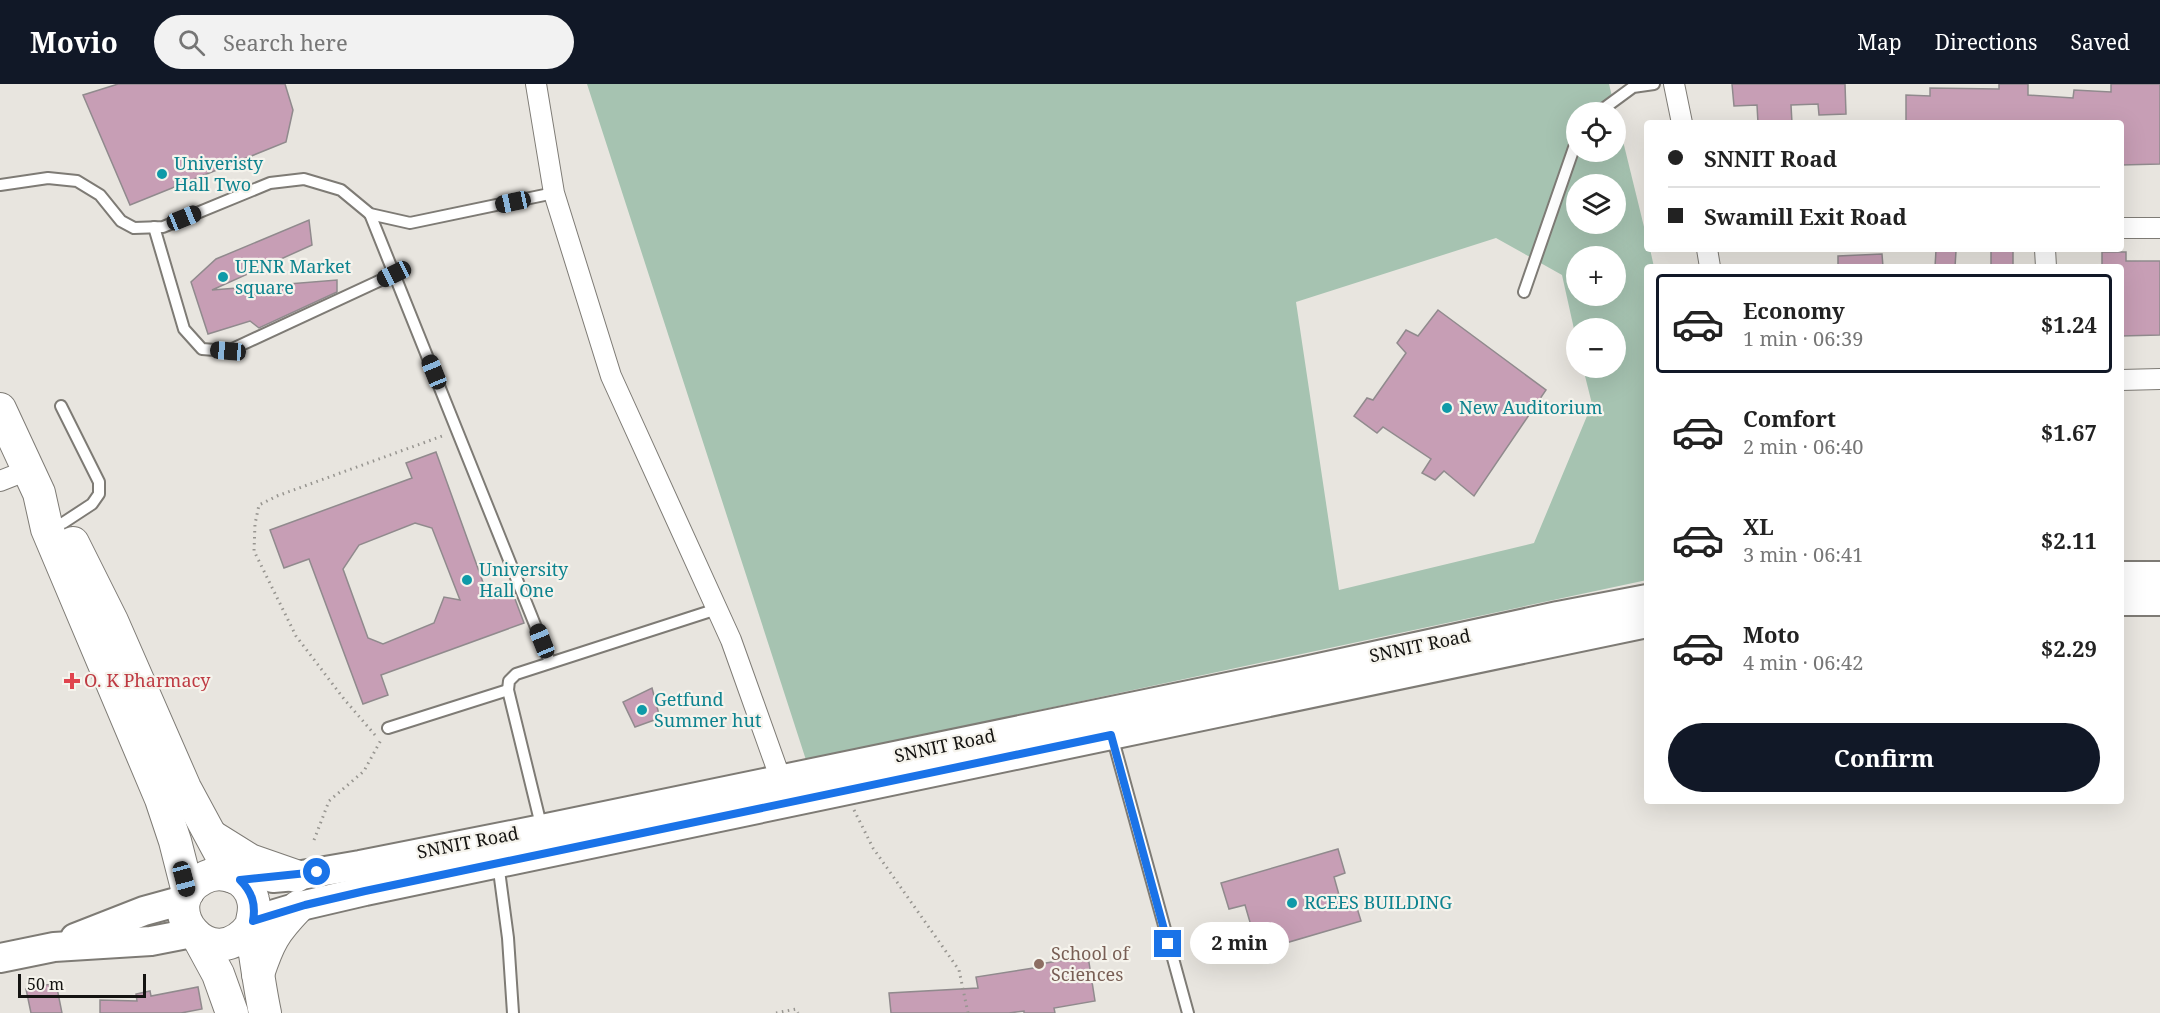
<!DOCTYPE html>
<meta charset="utf-8">
<style>
body{margin:0;font-family:"Noto Serif",serif;background:#f2f2f2;color:#222;height:100vh;display:flex;flex-direction:column;font-size:22px;white-space:nowrap}
*{box-sizing:border-box;margin:0}
p{font-size:20px;color:#767676}
.icon{flex:none;width:33px;height:33px;fill:none;stroke:currentColor;stroke-width:2;stroke-linecap:round;stroke-linejoin:round}
.map{position:relative;flex:1;overflow:hidden}
.side{position:absolute;left:1644px;top:180px;width:480px;height:540px;display:flex;flex-direction:column;background:#fff;border-radius:6px;box-shadow:0 6px 24px #0002}
.side>*{flex:none}
.guide{position:absolute;left:1644px;top:36px;width:480px;height:132px;border-radius:6px;box-shadow:0 6px 24px #0002;display:grid;align-content:center;height:132px;padding:0 24px;background:#fff}
.controls{position:absolute;left:1566px;top:18px;display:grid;gap:12px}
.controls a{display:grid;place-items:center;width:60px;height:60px;border-radius:50%;background:#fff;box-shadow:0 6px 24px #0002;font-size:30px}
.scale{position:absolute;left:18px;bottom:15px;width:128px;box-sizing:border-box;padding-left:6px;border:3px solid #141311;border-top:0;font-size:16px;line-height:21px;white-space:nowrap;color:#141311;-webkit-text-stroke:4px #f5f3ec;paint-order:stroke}
.end{position:absolute;width:27px;height:27px;margin:-14px;border:8px solid #1a73e8;background:#fff;box-shadow:0 0 0 3px #fff}
.from{border-radius:50%}
.bubble{position:absolute;height:42px;border-radius:21px;background:#fff;box-shadow:0 6px 24px #0002;font-size:20px;font-weight:700;line-height:42px;text-align:center}
.car{position:absolute;width:18px;height:36px;margin:-18px -9px;border-radius:8px;box-shadow:0 0 4px 2px #0007;background:linear-gradient(#222 24%,#8ab4d8 0 40%,#222 0 76%,#8ab4d8 0 86%,#222 0)}
.guide b{display:flex;align-items:center;gap:21px;height:57px;font-size:22px}
.guide b+b{border-top:2px solid #e0e0e0}
.guide i{width:15px;height:15px;background:#222}
ul{padding:10px 0 0;list-style:none}
li{display:flex;align-items:center;gap:18px;height:99px;margin:0 12px 9px;padding:0 12px;border:3px solid transparent;border-radius:6px}
li div{flex:1}
li b{display:block;font-size:22px}
li em{font-style:normal;font-weight:700}
li.selected{border-color:#111827}
li>.icon{width:54px;height:54px;stroke-width:1.5}
.primary-button{display:flex;gap:12px;margin-top:auto;padding:12px 24px}
.primary-button a{flex:1;height:69px;border-radius:36px;background:#111827;color:#fff;font-size:24px;font-weight:700;line-height:69px;text-align:center}
header{display:flex;align-items:center;gap:36px;box-sizing:border-box;height:84px;padding:0 30px;background:#111827;color:#fff}
header strong{font-size:28px}
nav{display:flex;gap:33px;margin-inline-start:auto;font-size:21px}
.search{width:420px;height:54px;background:#f2f2f2;display:flex;align-items:center;gap:15px;box-sizing:border-box;padding:0 21px;border-radius:33px;color:#767676;font-size:22px}
.map>svg:first-child{display:block}
.green{fill:#a6c3b1;fill-rule:evenodd}
.building{fill:#c79eb5;stroke:#908a8d;stroke-width:1.5;fill-rule:evenodd}
.lines{fill:none;stroke-linecap:round;stroke-linejoin:round}
.lane-casing{stroke:#7e7b75;stroke-width:14}
.street-casing{stroke:#7e7b75;stroke-width:22}
.secondary-casing{stroke:#7e7b75;stroke-width:32}
.primary-casing{stroke:#7e7b75;stroke-width:34}
.path{stroke:#979590;stroke-width:3;stroke-dasharray:1.5 4.5;stroke-linecap:butt}
.lane{stroke:#fff;stroke-width:10}
.street{stroke:#fff;stroke-width:20}
.secondary{stroke:#fff;stroke-width:28}
.primary{stroke:#fff;stroke-width:32}
.route{stroke:#1a73e8;stroke-width:8}
.culture-dot{fill:#0f9aa8;stroke:#f5f3ec;stroke-width:2}
.health-dot{fill:#e0444e;stroke:#f5f3ec;stroke-width:2}
.education-dot{fill:#8d6e63;stroke:#f5f3ec;stroke-width:2}
.labels{text-anchor:middle;stroke-width:4.5;stroke-linejoin:round;paint-order:stroke}
.culture-label{font-size:18px;fill:#0d838f;stroke:#f5f3ec;text-anchor:start}
.street-label{font-size:18px;fill:#141311;stroke:#f5f3ec}
.health-label{font-size:18px;fill:#be3a42;stroke:#f5f3ec;text-anchor:start}
.education-label{font-size:18px;fill:#785e54;stroke:#f5f3ec;text-anchor:start}
</style>
<header>
<strong>Movio</strong>
<div class="search"><svg class="icon" aria-label="search" viewBox="0 0 24 24"><circle cx="10" cy="10" r="6"/><path d="M15 15l6 6"/></svg>Search here</div>
<nav><a>Map</a><a>Directions</a><a>Saved</a></nav>
</header>
<div class="map">
<svg width="2160" height="929" viewBox="0 0 2160 929">
<rect width="100%" height="100%" fill="#e8e5df"/>
<path class="green" d="M587 0H1609L1647 155V165H1650L1654 183H1647V496L806 676ZM1576 28H1616V68H1576ZM1576 100H1616V140H1576ZM1496 154 1562 191 1576 254V244H1616V284H1583L1592 320 1534 459 1339 506 1296 218ZM1576 172H1616V212H1576Z"/>
<g class="building">
<path d="M118 0H285L293 26 286 58 130 121 83 11Z"/>
<path d="M1732 0H1845L1846 30 1819 31 1818 20 1791 21 1792 39H1758L1757 21 1734 22Z"/>
<path d="M1999 0H2028V11L2073 14 2074 6 2111 8V0H2160V80L2121 81V39H1906V11L1930 12V4L1999 5Z"/>
<path d="M309 136 312 161 212 206 337 196V208L259 244 250 237 208 250 191 198 216 175Z"/>
<path d="M1936 166 1956 167 1955 183H1935Z"/>
<rect x="1991" y="167" width="22" height="16"/>
<path d="M2102 168H2126V177H2160V251L2121 252V183H2102Z"/>
<path d="M1882 170 1883 183H1838V172Z"/>
<path d="M1438 226 1546 306 1474 412 1444 387 1435 396 1422 389 1431 375 1383 343 1377 349 1354 332 1367 314 1373 316 1406 269 1397 259 1406 246 1418 252Z"/>
<path d="M436 368 489 515 512 507 524 539 381 591 388 611 363 620 309 475 284 484 270 446 412 394 406 379ZM415 439 432 444 460 516 444 513 434 539 383 560 368 554 343 485 359 461Z"/>
<path d="M652 604 660 634 635 643 623 618Z"/>
<path d="M1338 765 1345 789 1334 793 1341 818 1354 814 1361 837 1238 873 1231 851 1252 845 1245 821 1229 825 1221 799Z"/>
<path d="M1088 872 1095 917 1054 924 1055 929H1024V927L1009 929H891L889 909 978 904 976 893 1040 883V880Z"/>
<path d="M56 899 62 929H31L26 905Z"/>
<path d="M198 903 202 925 181 929H100V916L137 917 136 910 150 907 151 912Z"/>
</g>
<g class="lines">
<defs>
<g id="lane">
<path d="M1599 28 1633 3 1654 0"/>
<path d="M0 101 48 94 77 97 100 111 121 137 134 144 163 143 270 99 304 95 341 106 370 130 410 139 554 109"/>
<path d="M370 130 550 578"/>
<path d="M154 143 184 245 202 265 228 267 394 190"/>
<path d="M1524 208 1576 58"/>
<path d="M61 322 99 398V410L92 420 63 439"/>
<path d="M388 644 508 606"/>
<path d="M1112 652 1188 929"/>
<path d="M542 745 508 606 509 597 516 590 717 525"/>
<path d="M498 779 508 854 513 929"/>
</g>
<g id="street">
<path d="M536 0 554 109 611 292 731 556 781 696"/>
<path d="M1674 0 1682 39"/>
<path d="M2121 144H2160"/>
<path d="M1707 165 1710 183"/>
<path d="M2045 165 2046 183"/>
<path d="M2121 296 2160 295"/>
<path d="M0 397 28 386"/>
</g>
<g id="secondary">
<path d="M2121 492H2160"/>
<path d="M2121 517H2160"/>
<path d="M273 794 296 792 360 781 542 745 1305 587 1558 532 1647 515"/>
<path d="M275 830 305 821 365 807 1647 539"/>
<path d="M75 854 144 827 184 816"/>
<path d="M0 874 54 863 151 857 192 849"/>
</g>
<g id="primary">
<path d="M0 325 39 409 47 445 161 715 175 757 188 808"/>
<path d="M73 459 112 537 185 704 233 793"/>
<path d="M213 753 250 776 296 792"/>
<path d="M251 842C211 895 153 821 202 795 212 789 223 789 233 793 243 796 251 806 253 816 256 827 252 833 251 843 250 851 253 862 255 870 258 890 261 910 265 929"/>
<path d="M199 855 218 890 232 929"/>
<path d="M258 890C269 857 274 848 298 823"/>
</g>
</defs>
<use href="#lane" class="lane-casing"/>
<use href="#street" class="street-casing"/>
<use href="#secondary" class="secondary-casing"/>
<use href="#primary" class="primary-casing"/>
<g class="path">
<path d="M375 651 344 615 296 552 254 467 255 440 259 421 277 412 445 351"/>
<path d="M854 726 873 764 959 886 968 929"/>
<path d="M314 756 329 717 364 687 381 656"/>
<path d="M776 929 796 925 798 929"/>
</g>
<use href="#lane" class="lane"/>
<use href="#street" class="street"/>
<use href="#secondary" class="secondary"/>
<use href="#primary" class="primary"/>
</g>
<g class="lines">
<path class="route" d="M317 788 240 796C252 808 256 820 253 837L305 821 365 807 1111 651 1168 860"/>
</g>
<g class="culture-dot">
<circle cx="162" cy="90" r="6"/>
<circle cx="223" cy="193" r="6"/>
<circle cx="1447" cy="324" r="6"/>
<circle cx="467" cy="496" r="6"/>
<circle cx="642" cy="626" r="6"/>
<circle cx="1292" cy="819" r="6"/>
</g>
<path class="health-dot" d="M69 588h6v6h6v6h-6v6h-6v-6h-6v-6h6z"/>
<circle class="education-dot" cx="1039" cy="880" r="6"/>
<g class="labels">
<g class="culture-label">
<text x="174" y="86">Univeristy<tspan x="174" dy="21">Hall Two</tspan></text>
<text x="235" y="189">UENR Market<tspan x="235" dy="21">square</tspan></text>
<text x="1459" y="330">New Auditorium</text>
<text x="479" y="492">University<tspan x="479" dy="21">Hall One</tspan></text>
<text x="654" y="622">Getfund<tspan x="654" dy="21">Summer hut</tspan></text>
<text x="1304" y="825">RCEES BUILDING</text>
</g>
<g class="street-label">
<text transform="translate(1420 562) rotate(-12)" y="6">SNNIT Road</text>
<text transform="translate(945 662) rotate(-12)" y="6">SNNIT Road</text>
<text transform="translate(468 759) rotate(-11)" y="6">SNNIT Road</text>
</g>
<g class="health-label">
<text x="84" y="603">O. K Pharmacy</text>
</g>
<g class="education-label">
<text x="1051" y="876">School of<tspan x="1051" dy="21">Sciences</tspan></text>
</g>
</g>
</svg>
<div class="controls">
<a><svg class="icon" aria-label="locate" viewBox="0 0 24 24"><circle cx="12" cy="12" r="6"/><path d="M12 2v4M12 18v4M2 12h4M18 12h4"/></svg></a>
<a><svg class="icon" aria-label="layers" viewBox="0 0 24 24"><path d="M12 4l9 5-9 5-9-5zM3 14l9 5 9-5"/></svg></a>
<a>+</a>
<a>−</a>
</div>
<div class="scale">50 m</div>
<i class="end from" style="left:317px;top:788px"></i>
<i class="end" style="left:1168px;top:860px"></i>
<div class="bubble" style="left:1190px;top:838px;width:99px">2 min</div>
<i class="car" style="left:513px;top:118px;rotate:258deg"></i>
<i class="car" style="left:184px;top:134px;rotate:68deg"></i>
<i class="car" style="left:394px;top:190px;rotate:244deg"></i>
<i class="car" style="left:228px;top:267px;rotate:275deg"></i>
<i class="car" style="left:434px;top:288px;rotate:338deg"></i>
<i class="car" style="left:542px;top:557px;rotate:338deg"></i>
<i class="car" style="left:184px;top:795px;rotate:165deg"></i>
<div class="guide">
<b><i class="from"></i>SNNIT Road</b>
<b><i></i>Swamill Exit Road</b>
</div>
<section class="side">
<ul>
<li class="selected"><svg class="icon" aria-label="car" viewBox="0 0 24 24"><path d="M5 17H2v-5l4-1 3-4h7l3 4 3 1v5h-3M9 17h6M6 11h13"/><circle cx="7" cy="17" r="2"/><circle cx="17" cy="17" r="2"/></svg><div><b>Economy</b><p>1 min · 06:39</p></div><em>$1.24</em></li>
<li><svg class="icon" aria-label="car" viewBox="0 0 24 24"><path d="M5 17H2v-5l4-1 3-4h7l3 4 3 1v5h-3M9 17h6M6 11h13"/><circle cx="7" cy="17" r="2"/><circle cx="17" cy="17" r="2"/></svg><div><b>Comfort</b><p>2 min · 06:40</p></div><em>$1.67</em></li>
<li><svg class="icon" aria-label="car" viewBox="0 0 24 24"><path d="M5 17H2v-5l4-1 3-4h7l3 4 3 1v5h-3M9 17h6M6 11h13"/><circle cx="7" cy="17" r="2"/><circle cx="17" cy="17" r="2"/></svg><div><b>XL</b><p>3 min · 06:41</p></div><em>$2.11</em></li>
<li><svg class="icon" aria-label="car" viewBox="0 0 24 24"><path d="M5 17H2v-5l4-1 3-4h7l3 4 3 1v5h-3M9 17h6M6 11h13"/><circle cx="7" cy="17" r="2"/><circle cx="17" cy="17" r="2"/></svg><div><b>Moto</b><p>4 min · 06:42</p></div><em>$2.29</em></li>
</ul>
<div class="primary-button"><a>Confirm</a></div>
</section>
</div>
